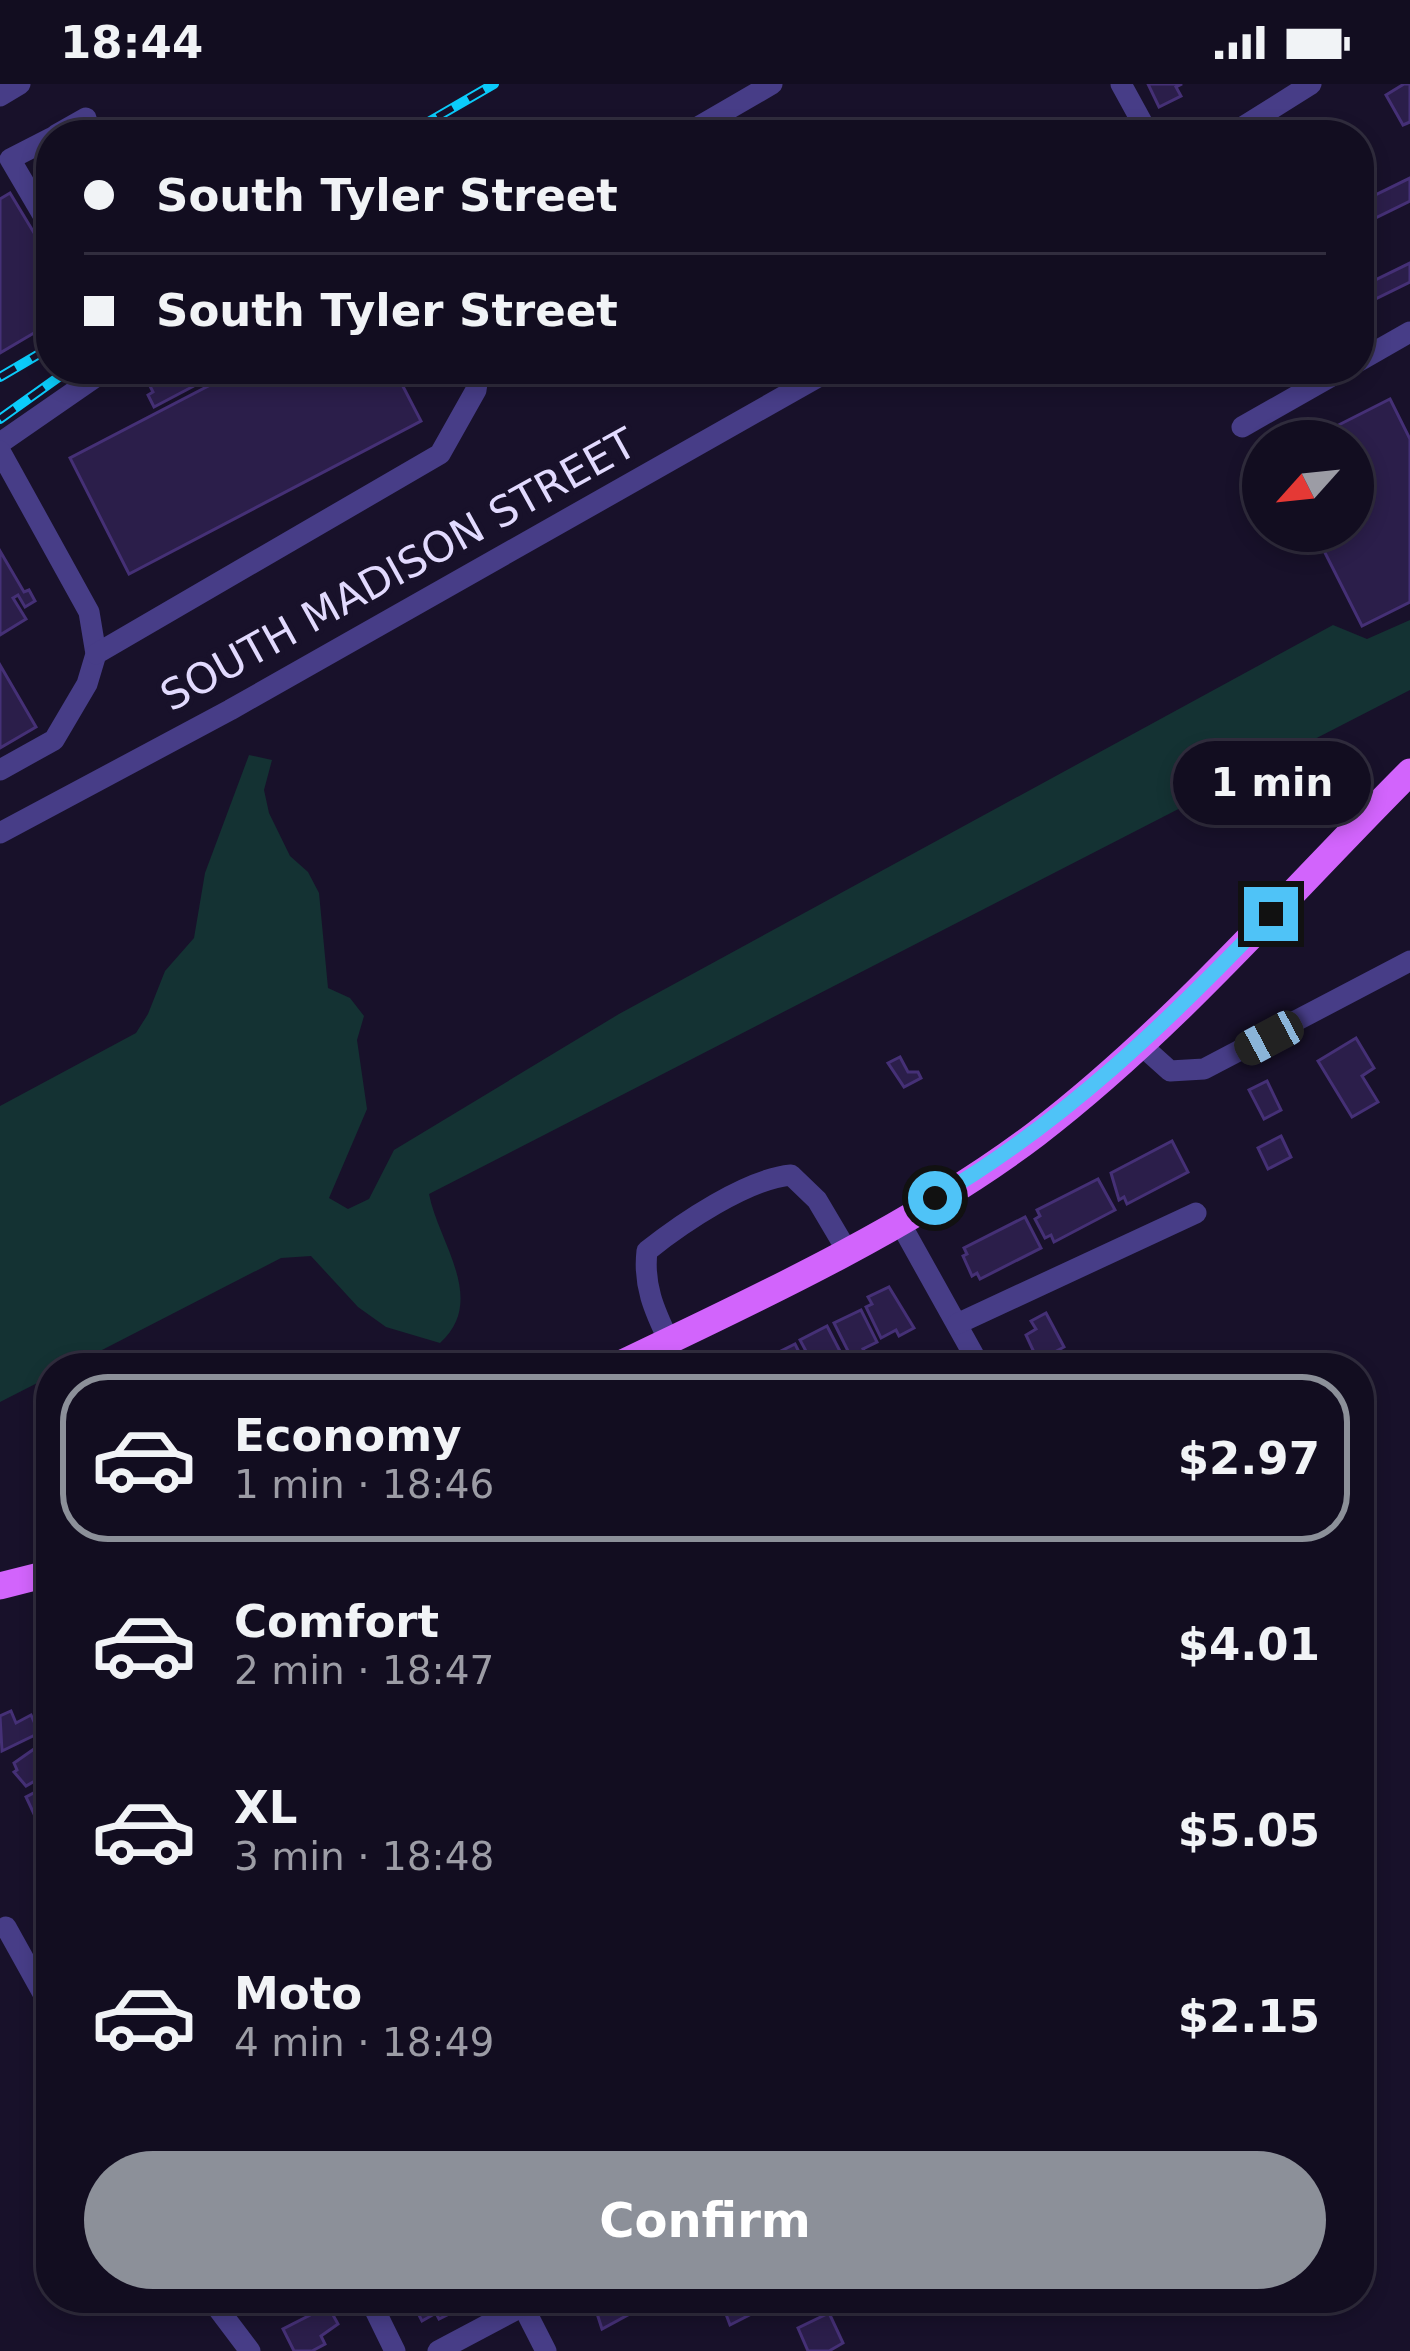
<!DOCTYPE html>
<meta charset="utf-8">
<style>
body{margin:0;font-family:"DejaVu Sans",sans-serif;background:#1b1629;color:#f1f3f6;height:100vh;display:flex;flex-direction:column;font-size:45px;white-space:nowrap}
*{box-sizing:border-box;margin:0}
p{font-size:39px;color:#9c9ca5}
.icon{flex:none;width:66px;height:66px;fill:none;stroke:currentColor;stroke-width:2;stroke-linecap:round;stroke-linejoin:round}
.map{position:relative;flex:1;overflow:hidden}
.details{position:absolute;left:36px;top:1269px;width:1338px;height:960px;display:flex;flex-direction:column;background:#120d20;border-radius:48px;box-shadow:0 6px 18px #0003,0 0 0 3px #312d3e}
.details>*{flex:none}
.banner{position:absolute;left:36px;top:36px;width:1338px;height:264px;border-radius:48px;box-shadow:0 6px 18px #0003,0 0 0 3px #312d3e;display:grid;align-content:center;height:264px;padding:0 48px;background:#120d20}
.needle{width:78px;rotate:243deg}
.tools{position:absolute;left:1242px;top:336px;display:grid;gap:24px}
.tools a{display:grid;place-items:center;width:132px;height:132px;border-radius:50%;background:#120d20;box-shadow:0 6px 18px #0003,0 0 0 3px #312d3e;font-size:60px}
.end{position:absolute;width:54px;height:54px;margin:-27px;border:15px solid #4fc3f7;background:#111;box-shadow:0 0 0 6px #111}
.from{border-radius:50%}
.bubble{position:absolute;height:84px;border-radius:42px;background:#120d20;box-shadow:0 6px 18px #0003,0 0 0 3px #312d3e;font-size:39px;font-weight:700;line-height:84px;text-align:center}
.car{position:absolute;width:36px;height:72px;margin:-36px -18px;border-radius:15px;box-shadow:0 0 9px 3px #0007;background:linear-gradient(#222 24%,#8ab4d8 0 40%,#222 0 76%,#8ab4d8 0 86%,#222 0)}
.banner b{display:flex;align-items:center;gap:42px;height:114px;font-size:45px}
.banner b+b{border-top:3px solid #312d3e}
.banner i{width:30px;height:30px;background:#f1f3f6}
ul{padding:21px 0 0;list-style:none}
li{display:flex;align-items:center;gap:36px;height:168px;margin:0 24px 18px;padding:0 24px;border:6px solid transparent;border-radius:48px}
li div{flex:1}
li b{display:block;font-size:45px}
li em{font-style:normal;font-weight:700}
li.selected{border-color:#8c9099}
li>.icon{width:108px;height:108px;stroke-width:1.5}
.primary-button{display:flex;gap:24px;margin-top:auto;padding:24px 48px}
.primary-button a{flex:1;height:138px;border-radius:72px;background:#8c9099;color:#fff;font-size:48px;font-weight:700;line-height:138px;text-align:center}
.status{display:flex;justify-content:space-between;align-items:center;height:84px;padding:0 60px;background:#120d20;direction:ltr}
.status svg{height:33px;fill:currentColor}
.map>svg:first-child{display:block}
.green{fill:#143233}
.building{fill:#2b1e4a;stroke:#453076;stroke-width:3}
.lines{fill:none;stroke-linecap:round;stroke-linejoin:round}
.minor{stroke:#473d87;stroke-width:21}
.major{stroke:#d264fc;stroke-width:27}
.rail-casing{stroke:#0bcbfa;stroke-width:10}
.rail{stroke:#18112a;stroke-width:6;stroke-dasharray:18;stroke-linecap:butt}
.route{stroke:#4fc3f7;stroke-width:15}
.labels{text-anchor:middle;stroke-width:10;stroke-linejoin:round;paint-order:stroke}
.street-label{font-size:42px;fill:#e2dafe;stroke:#18112a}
</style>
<div class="status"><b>18:44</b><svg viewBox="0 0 49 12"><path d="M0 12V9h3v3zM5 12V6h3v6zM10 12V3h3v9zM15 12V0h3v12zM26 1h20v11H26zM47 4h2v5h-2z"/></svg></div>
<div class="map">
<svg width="1410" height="2267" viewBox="0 0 1410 2267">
<rect width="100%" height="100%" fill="#18112a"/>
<path class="green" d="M1410 536V606L429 1110C438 1158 488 1216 440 1259L386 1243 358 1223 311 1172 281 1174 67 1284H51V1292L0 1318V1022L136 949 148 930 165 887 194 854 205 789 249 671 272 676 264 706 269 729 290 772 308 788 319 809 328 904 350 914 364 932 357 956 367 1025 329 1114 348 1125 369 1115 394 1066 619 930 1333 541 1367 555Z"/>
<g class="building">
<path d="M1148 0H1182L1176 3 1181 12 1159 23Z"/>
<path d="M1404 0H1410V38L1403 41 1386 11Z"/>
<path d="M1410 94V117L1359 142V119Z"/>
<path d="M10 109 51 177V239L0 269V115Z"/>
<path d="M1410 179V198L1359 223V204Z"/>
<path d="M158 285H226L154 323 148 311 153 308 145 292Z"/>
<path d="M241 285H394L421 337 129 490 70 374Z"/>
<path d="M1390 315 1410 355V518L1362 542 1314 447H1353V357H1307Z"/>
<path d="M0 467 24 508 29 506 35 517 25 523 18 511 13 514 26 535 0 551Z"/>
<path d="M0 581 36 643 0 664Z"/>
<path d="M1356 954 1374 984 1362 992 1378 1018 1352 1033 1318 977Z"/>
<path d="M900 973 908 988H918L921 994 904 1003 888 979Z"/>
<path d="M1267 997 1281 1026 1264 1035 1249 1006Z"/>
<path d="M1281 1052 1291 1073 1268 1085 1258 1064Z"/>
<path d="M1172 1057 1188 1088 1127 1120 1124 1113 1119 1116 1111 1089Z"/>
<path d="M1098 1095 1115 1126 1054 1158 1051 1151 1045 1154 1035 1135 1040 1132 1037 1126Z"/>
<path d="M1025 1133 1041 1164 980 1195 977 1189 972 1192 963 1172 967 1170 964 1164Z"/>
<path d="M889 1203 914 1244 899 1252 896 1246 881 1254 866 1223 872 1220 868 1213Z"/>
<path d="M861 1226 877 1258 863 1265 865 1269 858 1273 856 1268 850 1271 834 1239Z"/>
<path d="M1046 1229 1064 1263 1038 1277 1026 1251 1036 1245 1031 1237Z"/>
<path d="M827 1242 843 1273 829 1281 831 1284H815L800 1256Z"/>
<path d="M795 1260 807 1284H772L767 1274Z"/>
<path d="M11 1627 16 1639 31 1631 39 1649 2 1667 0 1632Z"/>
<path d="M44 1658 51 1670 43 1680 47 1690 26 1702 14 1688 17 1686 14 1679Z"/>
<path d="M51 1700V1733L41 1745 26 1713Z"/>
<path d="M410 2214H458L463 2223 439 2235 436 2229 422 2237Z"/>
<path d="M592 2214H629L635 2227 602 2245Z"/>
<path d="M720 2214H757L763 2224 730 2241Z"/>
<path d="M328 2222 338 2240 321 2252 325 2260 312 2267H294L283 2245Z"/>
<path d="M829 2229 843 2259 829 2267H808L798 2244Z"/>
</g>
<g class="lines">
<g class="minor">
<path d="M1121 0 1149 51"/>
<path d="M0 12 20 0"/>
<path d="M56 51 86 34"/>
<path d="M684 51 772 0"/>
<path d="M1230 51 1311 0"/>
<path d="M51 54 10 75 51 145"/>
<path d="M1359 277 1410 248"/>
<path d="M1242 343 1344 285"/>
<path d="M0 359 107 285"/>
<path d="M0 367 89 528 96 570 87 600 54 656 0 686"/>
<path d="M96 570 440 370 476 306 479 285"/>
<path d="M0 749 230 626 832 285"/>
<path d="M1141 961 1170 987 1204 985 1410 877"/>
<path d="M899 1137 981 1284"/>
<path d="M957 1240 1196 1129"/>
<path d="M669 1257C654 1226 643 1201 647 1167 682 1139 747 1095 791 1091L817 1116 846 1165"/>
<path d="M6 1843 51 1924"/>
<path d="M210 2214 250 2267"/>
<path d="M369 2214 395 2267"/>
<path d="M519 2214 546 2267"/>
<path d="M438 2267 523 2222"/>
</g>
<g class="major">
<path d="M612 1284C749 1219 915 1142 1036 1050 1174 944 1287 811 1410 688"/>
<path d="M0 1502 51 1489"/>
</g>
<defs>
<g id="rail">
<path d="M406 51 494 0"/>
<path d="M0 293 51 263"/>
<path d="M0 335 70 285"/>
</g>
</defs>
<use href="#rail" class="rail-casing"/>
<use href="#rail" class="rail"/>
</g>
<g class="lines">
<path class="route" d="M935 1114C1064 1038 1168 938 1271 830"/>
</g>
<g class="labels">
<g class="street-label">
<text transform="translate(398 485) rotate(-29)" y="15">SOUTH MADISON STREET</text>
</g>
</g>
</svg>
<div class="tools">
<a><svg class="needle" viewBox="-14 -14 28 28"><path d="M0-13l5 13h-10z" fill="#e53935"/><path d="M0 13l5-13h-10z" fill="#9c9ca5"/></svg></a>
</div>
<i class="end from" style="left:935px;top:1114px"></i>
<i class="end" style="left:1271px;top:830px"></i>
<div class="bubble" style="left:1173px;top:657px;width:198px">1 min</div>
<i class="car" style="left:1269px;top:954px;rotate:242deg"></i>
<div class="banner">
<b><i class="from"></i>South Tyler Street</b>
<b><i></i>South Tyler Street</b>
</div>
<section class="details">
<ul>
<li class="selected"><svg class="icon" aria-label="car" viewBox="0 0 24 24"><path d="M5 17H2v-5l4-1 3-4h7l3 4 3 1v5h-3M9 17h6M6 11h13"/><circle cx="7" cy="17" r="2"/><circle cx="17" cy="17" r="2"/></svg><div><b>Economy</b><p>1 min · 18:46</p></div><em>$2.97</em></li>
<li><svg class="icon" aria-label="car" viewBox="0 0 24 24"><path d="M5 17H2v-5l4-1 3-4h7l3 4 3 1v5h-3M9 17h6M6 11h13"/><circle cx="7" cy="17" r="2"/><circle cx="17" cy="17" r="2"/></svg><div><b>Comfort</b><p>2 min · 18:47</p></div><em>$4.01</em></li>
<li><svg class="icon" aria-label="car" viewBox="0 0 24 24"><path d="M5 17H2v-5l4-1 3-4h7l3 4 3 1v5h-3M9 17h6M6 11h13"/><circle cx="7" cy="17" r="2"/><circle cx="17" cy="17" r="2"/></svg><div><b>XL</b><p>3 min · 18:48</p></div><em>$5.05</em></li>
<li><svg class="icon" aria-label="car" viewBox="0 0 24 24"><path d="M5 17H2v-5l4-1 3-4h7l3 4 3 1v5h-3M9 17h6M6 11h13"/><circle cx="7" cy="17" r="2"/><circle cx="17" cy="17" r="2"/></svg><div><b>Moto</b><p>4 min · 18:49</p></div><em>$2.15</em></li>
</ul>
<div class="primary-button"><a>Confirm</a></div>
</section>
</div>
